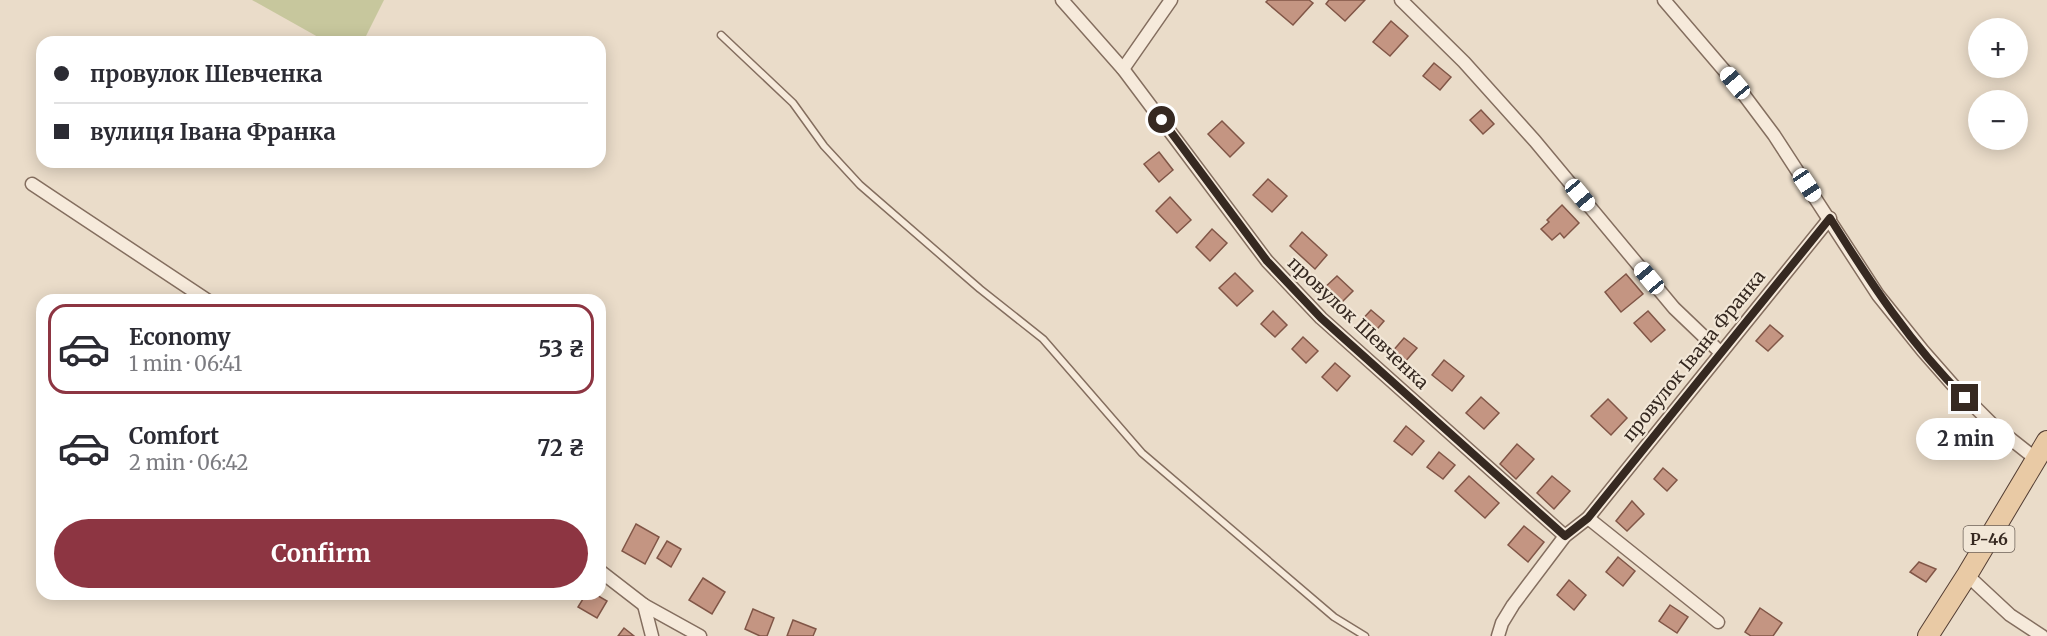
<!DOCTYPE html>
<meta charset="utf-8">
<style>
body{margin:0;font-family:Merriweather,serif;background:#f7f7f7;color:#2b2b33;height:100vh;display:flex;flex-direction:column;font-size:22px;white-space:nowrap}
*{box-sizing:border-box;margin:0}
p{font-size:20px;color:#7c7c81}
.icon{flex:none;width:33px;height:33px;fill:none;stroke:currentColor;stroke-width:2;stroke-linecap:round;stroke-linejoin:round}
.map{position:relative;flex:1;overflow:hidden}
.side{position:absolute;left:36px;top:294px;width:570px;height:306px;display:flex;flex-direction:column;background:#fff;border-radius:18px;box-shadow:0 3px 15px #0003}
.side>*{flex:none}
.guide{position:absolute;left:36px;top:36px;width:570px;height:132px;border-radius:18px;box-shadow:0 3px 15px #0003;display:grid;align-content:center;height:132px;padding:0 18px;background:#fff}
.tools{position:absolute;left:1968px;top:18px;display:grid;gap:12px}
.tools a{display:grid;place-items:center;width:60px;height:60px;border-radius:50%;background:#fff;box-shadow:0 3px 15px #0003;font-size:30px}
.end{position:absolute;width:27px;height:27px;margin:-14px;border:8px solid #362921;background:#fff;box-shadow:0 0 0 3px #fff}
.from{border-radius:50%}
.bubble{position:absolute;height:42px;border-radius:21px;background:#fff;box-shadow:0 3px 15px #0003;font-size:20px;font-weight:700;line-height:42px;text-align:center}
.car{position:absolute;width:18px;height:36px;margin:-18px -9px;border-radius:8px;box-shadow:0 0 4px 2px #0007;background:linear-gradient(#fff 24%,#345 0 40%,#fff 0 76%,#345 0 86%,#fff 0)}
.guide b{display:flex;align-items:center;gap:21px;height:57px;font-size:22px}
.guide b+b{border-top:2px solid #e1e1e2}
.guide i{width:15px;height:15px;background:#2b2b33}
ul{padding:10px 0 0;list-style:none}
li{display:flex;align-items:center;gap:18px;height:90px;margin:0 12px 9px;padding:0 6px;border:3px solid transparent;border-radius:18px}
li div{flex:1}
li b{display:block;font-size:22px}
li em{font-style:normal;font-weight:700}
li.active{border-color:#8d3542}
li>.icon{width:54px;height:54px;stroke-width:1.5}
.cta{display:flex;gap:12px;margin-top:auto;padding:12px 18px}
.cta a{flex:1;height:69px;border-radius:36px;background:#8d3542;color:#fff;font-size:24px;font-weight:700;line-height:69px;text-align:center}
.map>svg:first-child{display:block}
.green{fill:#c7c79d}
.building{fill:#c49582;stroke:#815647;stroke-width:1.5}
.lines{fill:none;stroke-linecap:round;stroke-linejoin:round}
.lane-casing{stroke:#846e5f;stroke-width:9}
.street-casing{stroke:#846e5f;stroke-width:15}
.primary-casing{stroke:#533d33;stroke-width:22}
.lane{stroke:#f6eadb;stroke-width:6}
.street{stroke:#f6eadb;stroke-width:12}
.primary{stroke:#e9caa5;stroke-width:20}
.route{stroke:#362921;stroke-width:8}
.labels{text-anchor:middle;stroke-width:4.5;stroke-linejoin:round;paint-order:stroke}
.shield{fill:#f2e7d7;stroke:#6e6258;stroke-width:1.5}
.shield-label{font-size:16px;font-weight:bold;fill:#362921}
.street-label{font-size:18px;fill:#362921;stroke:#f2e7d7}
</style>
<div class="map">
<svg width="2047" height="636" viewBox="0 0 2047 636">
<rect width="100%" height="100%" fill="#eadcc9"/>
<path class="green" d="M252 0H384L363 42H327Z"/>
<g class="building">
<path d="M1268 0H1309L1313 3 1293 25 1266 2Z"/>
<path d="M1329 0H1365L1345 21 1326 4Z"/>
<path d="M1391 21 1408 36 1390 56 1373 42Z"/>
<path d="M1434 63 1451 77 1440 90 1423 76Z"/>
<path d="M1481 110 1494 124 1483 134 1470 120Z"/>
<path d="M1222 121 1244 143 1230 157 1208 134Z"/>
<path d="M1159 152 1173 170 1159 182 1144 164Z"/>
<path d="M1268 179 1287 196 1272 212 1253 195Z"/>
<path d="M1170 197 1191 220 1177 233 1156 211Z"/>
<path d="M1562 205 1579 223 1564 238 1560 233 1552 240 1541 229 1549 222 1547 220Z"/>
<path d="M1212 229 1227 243 1210 261 1196 247Z"/>
<path d="M1302 232 1327 255 1315 269 1290 246Z"/>
<path d="M1235 273 1253 291 1237 306 1219 288Z"/>
<path d="M1626 274 1643 294 1621 312 1605 292Z"/>
<path d="M1337 276 1353 291 1337 307 1321 291Z"/>
<path d="M1371 310 1384 321 1372 335 1359 323Z"/>
<path d="M1273 311 1287 325 1275 337 1261 324Z"/>
<path d="M1648 311 1665 330 1651 342 1634 323Z"/>
<path d="M1770 325 1783 336 1768 351 1756 341Z"/>
<path d="M1303 337 1318 351 1306 363 1292 349Z"/>
<path d="M1404 338 1417 348 1404 363 1392 352Z"/>
<path d="M1444 360 1464 376 1452 391 1432 375Z"/>
<path d="M1335 363 1350 376 1337 391 1322 377Z"/>
<path d="M1481 397 1499 413 1484 429 1466 413Z"/>
<path d="M1608 399 1627 418 1611 435 1591 416Z"/>
<path d="M1406 426 1424 441 1412 455 1394 441Z"/>
<path d="M1517 444 1534 459 1516 479 1500 464Z"/>
<path d="M1439 452 1455 465 1443 479 1427 467Z"/>
<path d="M1663 468 1677 480 1667 491 1654 479Z"/>
<path d="M1469 476 1499 503 1485 518 1455 491Z"/>
<path d="M1552 476 1570 491 1554 509 1537 493Z"/>
<path d="M1632 501 1644 514 1627 531 1616 521Z"/>
<path d="M636 524 659 537 645 564 622 551Z"/>
<path d="M1524 526 1544 542 1528 562 1508 545Z"/>
<path d="M667 541 681 549 671 567 657 558Z"/>
<path d="M1618 557 1635 571 1623 586 1606 572Z"/>
<path d="M1919 562 1936 569 1926 582 1910 572Z"/>
<path d="M703 578 725 592 712 614 689 600Z"/>
<path d="M1569 580 1586 595 1574 610 1557 595Z"/>
<path d="M586 594H595L607 601 597 618 578 607Z"/>
<path d="M1670 605 1688 617 1677 633 1659 621Z"/>
<path d="M1760 608 1782 623 1773 636H1751L1745 632Z"/>
<path d="M753 609 774 618 767 636H760L745 629Z"/>
<path d="M793 620 816 629 813 636H787Z"/>
<path d="M624 628 634 636H618Z"/>
</g>
<g class="lines">
<defs>
<path id="lane" d="M721 35 793 103 824 146 860 185 980 289 1043 339 1142 453 1334 617 1365 636"/>
<g id="street">
<path d="M1062 0 1123 69 1267 261 1321 318 1565 536"/>
<path d="M1401 0 1464 62 1535 141 1674 308 1720 352"/>
<path d="M1664 0 1735 83 1774 135 1878 295 1923 351 1952 384 1993 425 2036 459"/>
<path d="M1123 69 1171 0"/>
<path d="M32 184 207 300"/>
<path d="M1588 518 1718 622"/>
<path d="M600 571 644 605 700 636"/>
<path d="M1967 575 2010 615 2042 636"/>
<path d="M644 605 652 636"/>
<path d="M1498 636 1502 623 1513 605 1565 536 1588 518 1830 218"/>
</g>
<path id="primary" d="M1928 636 1967 575 2047 441"/>
</defs>
<use href="#lane" class="lane-casing"/>
<use href="#street" class="street-casing"/>
<use href="#primary" class="primary-casing"/>
<use href="#lane" class="lane"/>
<use href="#street" class="street"/>
<use href="#primary" class="primary"/>
</g>
<g class="lines">
<path class="route" d="M1162 120 1267 261 1321 318 1565 536 1588 518 1830 218C1870 282 1911 345 1965 398"/>
</g>
<g class="labels">
<rect class="shield" x="1963.5" y="526" width="51" height="26" rx="4.5"/>
<g class="shield-label">
<text x="1989" y="545">Р-46</text>
</g>
<g class="street-label">
<text transform="translate(1358 323) rotate(43)" y="6">провулок Шевченка</text>
<text transform="translate(1694 356) rotate(-51)" y="6">провулок Івана Франка</text>
</g>
</g>
</svg>
<div class="tools">
<a>+</a>
<a>−</a>
</div>
<i class="end from" style="left:1162px;top:120px"></i>
<i class="end" style="left:1965px;top:398px"></i>
<div class="bubble" style="left:1916px;top:418px;width:99px">2 min</div>
<i class="car" style="left:1735px;top:83px;rotate:320deg"></i>
<i class="car" style="left:1807px;top:185px;rotate:146deg"></i>
<i class="car" style="left:1580px;top:195px;rotate:140deg"></i>
<i class="car" style="left:1649px;top:278px;rotate:320deg"></i>
<div class="guide">
<b><i class="from"></i>провулок Шевченка</b>
<b><i></i>вулиця Івана Франка</b>
</div>
<section class="side">
<ul>
<li class="active"><svg class="icon" aria-label="car" viewBox="0 0 24 24"><path d="M5 17H2v-5l4-1 3-4h7l3 4 3 1v5h-3M9 17h6M6 11h13"/><circle cx="7" cy="17" r="2"/><circle cx="17" cy="17" r="2"/></svg><div><b>Economy</b><p>1 min · 06:41</p></div><em>53 ₴</em></li>
<li><svg class="icon" aria-label="car" viewBox="0 0 24 24"><path d="M5 17H2v-5l4-1 3-4h7l3 4 3 1v5h-3M9 17h6M6 11h13"/><circle cx="7" cy="17" r="2"/><circle cx="17" cy="17" r="2"/></svg><div><b>Comfort</b><p>2 min · 06:42</p></div><em>72 ₴</em></li>
</ul>
<div class="cta"><a>Confirm</a></div>
</section>
</div>
